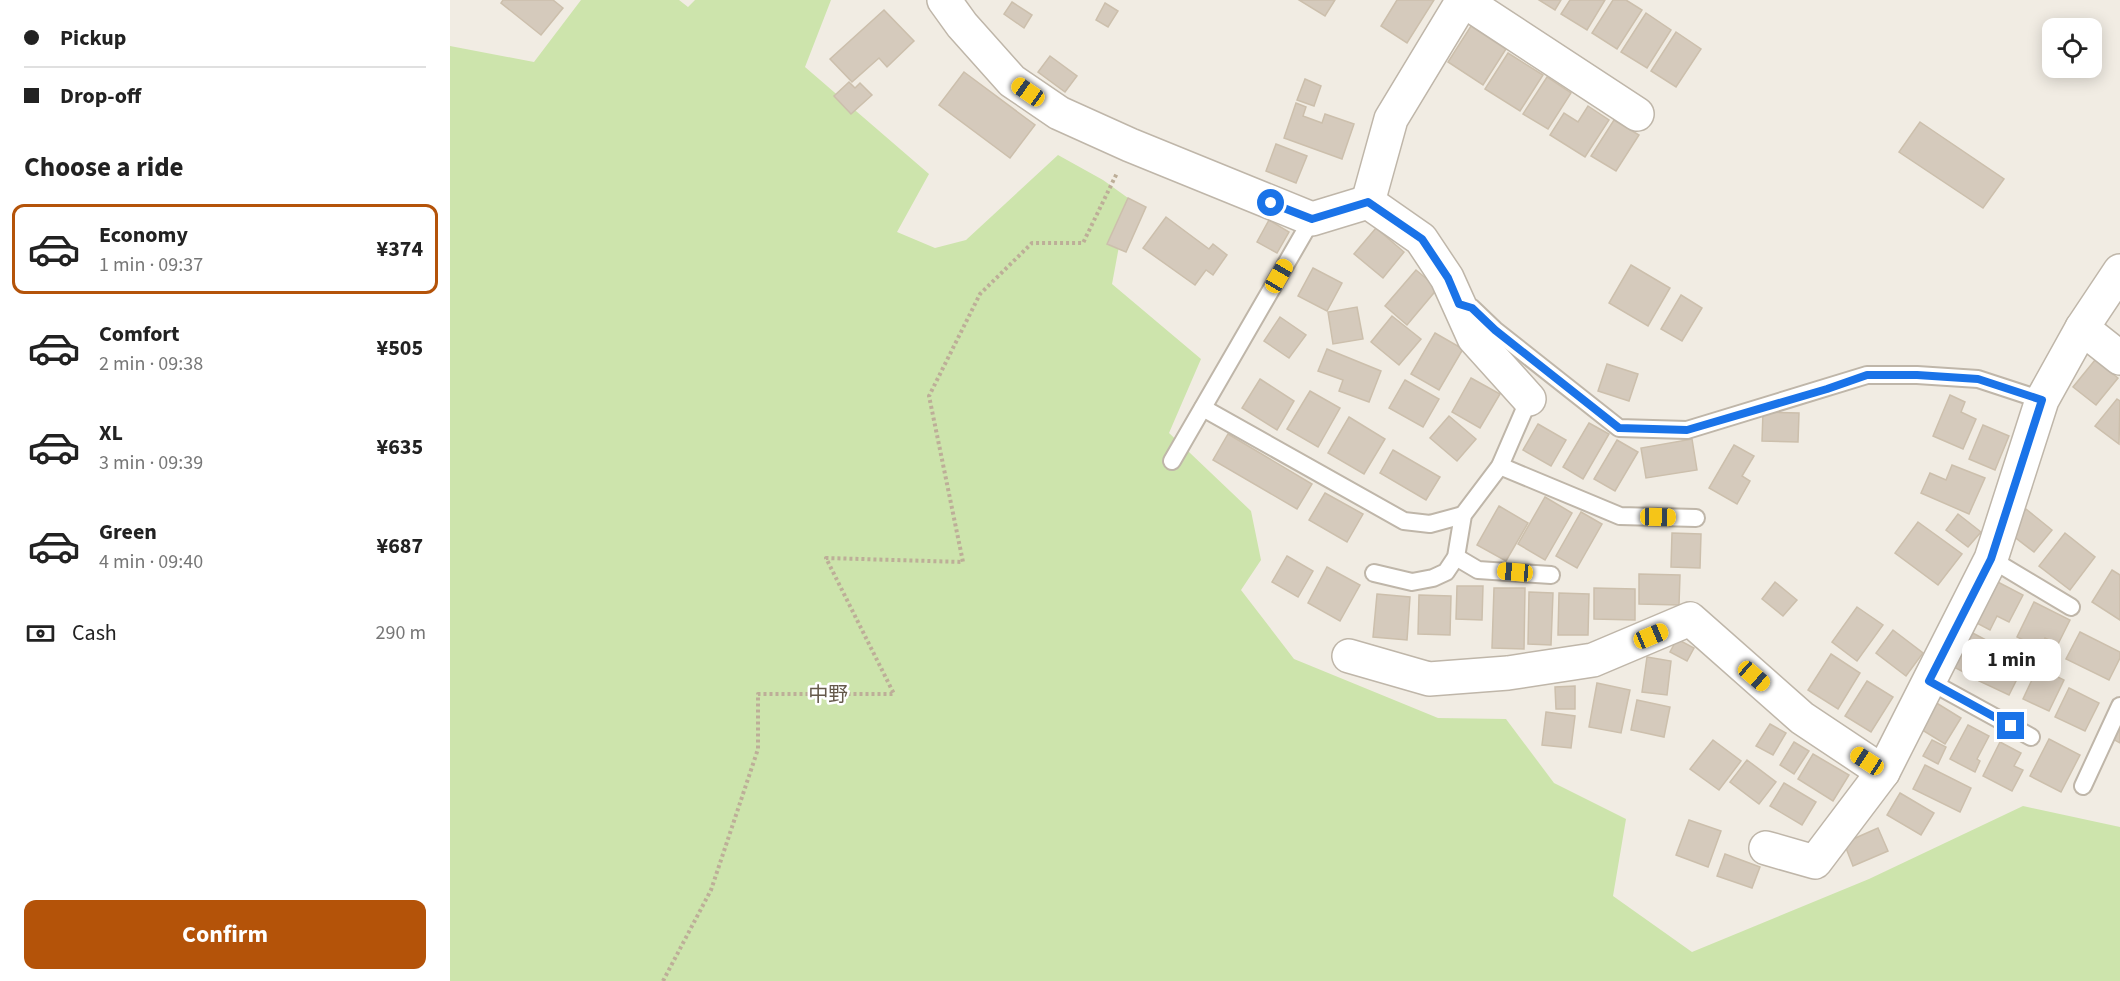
<!DOCTYPE html>
<meta charset="utf-8">
<style>
body{margin:0;font-family:"Source Sans 3","Noto Sans JP",sans-serif;background:#f2f2f2;color:#222;height:100vh;display:flex;flex-direction:column;font-size:22px;white-space:nowrap}
*{box-sizing:border-box;margin:0}
p{font-size:20px;color:#767676}
.icon{flex:none;width:33px;height:33px;fill:none;stroke:currentColor;stroke-width:2;stroke-linecap:round;stroke-linejoin:round}
.map{position:relative;flex:1;overflow:hidden}
.details{display:flex;flex-direction:column;background:#fff;width:450px}
.details>*{flex:none}
.top-card{display:grid;align-content:center;height:132px;padding:0 24px;background:#fff}
.tools{position:absolute;left:1592px;top:18px;display:grid;gap:12px}
.tools a{display:grid;place-items:center;width:60px;height:60px;border-radius:12px;background:#fff;box-shadow:0 3px 15px #0003;font-size:30px}
.end{position:absolute;width:27px;height:27px;margin:-14px;border:8px solid #1a73e8;background:#fff;box-shadow:0 0 0 3px #fff}
.from{border-radius:50%}
.bubble{position:absolute;height:42px;border-radius:12px;background:#fff;box-shadow:0 3px 15px #0003;font-size:20px;font-weight:700;line-height:42px;text-align:center}
.car{position:absolute;width:18px;height:36px;margin:-18px -9px;border-radius:8px;box-shadow:0 0 4px 2px #0007;background:linear-gradient(#f5c518 24%,#345 0 40%,#f5c518 0 76%,#345 0 86%,#f5c518 0)}
.top-card b{display:flex;align-items:center;gap:21px;height:57px;font-size:22px}
.top-card b+b{border-top:2px solid #e0e0e0}
.top-card i{width:15px;height:15px;background:#222}
ul{padding:0;list-style:none}
li{display:flex;align-items:center;gap:18px;height:90px;margin:0 12px 9px;padding:0 12px;border:3px solid transparent;border-radius:12px}
li div{flex:1}
li b{display:block;font-size:22px}
li em{font-style:normal;font-weight:700}
li.current{border-color:#b45309}
li>.icon{width:54px;height:54px;stroke-width:1.5}
h2{padding:0 24px;font-size:27px;line-height:72px}
.pay{display:flex;align-items:center;gap:15px;height:66px;padding:0 24px;font-size:22px}
.pay p{margin-inline-start:auto}
.primary-button{display:flex;gap:12px;margin-top:auto;padding:12px 24px}
.primary-button a{flex:1;height:69px;border-radius:12px;background:#b45309;color:#fff;font-size:24px;font-weight:700;line-height:69px;text-align:center}
main{display:flex;flex:1;min-height:0}
.map>svg:first-child{display:block}
.green{fill:#cde4ac}
.building{fill:#d5cabc;stroke:#ccbfac;stroke-width:1.5}
.lines{fill:none;stroke-linecap:round;stroke-linejoin:round}
.lane-casing{stroke:#bfb6a9;stroke-width:20}
.street-casing{stroke:#bfb6a9;stroke-width:36}
.path{stroke:#bdae98;stroke-width:4;stroke-dasharray:3 3;stroke-linecap:butt}
.lane{stroke:#fff;stroke-width:16}
.street{stroke:#fff;stroke-width:33}
.route{stroke:#1a73e8;stroke-width:8}
.labels{text-anchor:middle;stroke-width:5;stroke-linejoin:round;paint-order:stroke}
.quarter-label{font-size:20px;fill:#65594b;stroke:#fff}
</style>
<main>
<section class="details">
<div class="top-card">
<b><i class="from"></i>Pickup</b>
<b><i></i>Drop-off</b>
</div>
<h2>Choose a ride</h2>
<ul>
<li class="current"><svg class="icon" aria-label="car" viewBox="0 0 24 24"><path d="M5 17H2v-5l4-1 3-4h7l3 4 3 1v5h-3M9 17h6M6 11h13"/><circle cx="7" cy="17" r="2"/><circle cx="17" cy="17" r="2"/></svg><div><b>Economy</b><p>1 min · 09:37</p></div><em>¥374</em></li>
<li><svg class="icon" aria-label="car" viewBox="0 0 24 24"><path d="M5 17H2v-5l4-1 3-4h7l3 4 3 1v5h-3M9 17h6M6 11h13"/><circle cx="7" cy="17" r="2"/><circle cx="17" cy="17" r="2"/></svg><div><b>Comfort</b><p>2 min · 09:38</p></div><em>¥505</em></li>
<li><svg class="icon" aria-label="car" viewBox="0 0 24 24"><path d="M5 17H2v-5l4-1 3-4h7l3 4 3 1v5h-3M9 17h6M6 11h13"/><circle cx="7" cy="17" r="2"/><circle cx="17" cy="17" r="2"/></svg><div><b>XL</b><p>3 min · 09:39</p></div><em>¥635</em></li>
<li><svg class="icon" aria-label="car" viewBox="0 0 24 24"><path d="M5 17H2v-5l4-1 3-4h7l3 4 3 1v5h-3M9 17h6M6 11h13"/><circle cx="7" cy="17" r="2"/><circle cx="17" cy="17" r="2"/></svg><div><b>Green</b><p>4 min · 09:40</p></div><em>¥687</em></li>
</ul>
<div class="pay"><svg class="icon" aria-label="cash" viewBox="0 0 24 24"><path d="M3 7h18v10H3z"/><circle cx="12" cy="12" r="2"/></svg>Cash<p>290 m</p></div>
<div class="primary-button"><a>Confirm</a></div>
</section>
<div class="map">
<svg width="1670" height="981" viewBox="0 0 1670 981">
<rect width="100%" height="100%" fill="#f1ece3"/>
<path class="green" d="M131 0H229L238 7 245 0H381L355 67 479 174 447 232 485 248 516 240 608 155 653 180 678 198 662 284 751 359 719 433 801 511 811 560 791 590 844 659 988 718 1056 719 1104 783 1176 819 1163 896 1242 952 1419 879 1573 806 1670 827V981H0V46L84 62Z"/>
<g class="building">
<path d="M53 0H103L113 8 91 35 51 3Z"/>
<path d="M849 0H885L875 16Z"/>
<path d="M947 0H984L957 43 931 26Z"/>
<path d="M1089 0H1111L1105 10Z"/>
<path d="M1120 0H1155L1137 30 1111 14Z"/>
<path d="M1163 0H1176L1192 10 1167 49 1142 33Z"/>
<path d="M562 2 582 15 574 28 554 14Z"/>
<path d="M655 3 668 11 658 27 646 20Z"/>
<path d="M434 10 464 41 437 67 429 58 402 82 380 59Z"/>
<path d="M1196 13 1221 30 1197 68 1171 52Z"/>
<path d="M1021 26 1056 49 1033 85 998 62Z"/>
<path d="M1226 32 1251 49 1226 87 1201 71Z"/>
<path d="M1058 53 1093 75 1070 111 1035 89Z"/>
<path d="M600 56 627 76 615 92 588 72Z"/>
<path d="M514 72 585 125 560 158 489 105Z"/>
<path d="M1097 77 1121 93 1098 129 1073 114Z"/>
<path d="M855 79 871 86 864 106 847 100Z"/>
<path d="M399 82 405 88 410 83 422 95 401 114 384 96Z"/>
<path d="M846 103 856 107 853 116 872 123 875 114 904 124 892 159 834 138Z"/>
<path d="M1138 106 1159 120 1135 157 1100 135 1114 113 1128 122Z"/>
<path d="M1164 120 1189 135 1166 171 1141 156Z"/>
<path d="M1470 122 1554 179 1533 208 1449 152Z"/>
<path d="M826 144 857 156 846 183 816 171Z"/>
<path d="M678 198 696 207 676 252 657 244Z"/>
<path d="M716 217 759 249 763 244 777 255 763 275 756 270 745 285 693 248Z"/>
<path d="M819 220 839 232 827 253 807 242Z"/>
<path d="M926 228 954 252 933 278 904 254Z"/>
<path d="M1181 265 1220 288 1198 326 1159 303Z"/>
<path d="M863 268 892 283 877 311 848 296Z"/>
<path d="M966 270 988 288 957 325 935 306Z"/>
<path d="M1231 295 1252 308 1232 341 1211 329Z"/>
<path d="M907 307 913 339 883 344 878 312Z"/>
<path d="M942 316 971 339 949 365 921 342Z"/>
<path d="M830 317 856 335 839 358 814 341Z"/>
<path d="M985 333 1013 349 989 390 961 374Z"/>
<path d="M877 349 931 371 919 402 889 391 893 380 868 371Z"/>
<path d="M1645 360 1668 378 1646 405 1623 387Z"/>
<path d="M1157 364 1188 374 1179 401 1148 391Z"/>
<path d="M1021 378 1050 394 1030 428 1002 412Z"/>
<path d="M810 379 844 401 827 430 792 408Z"/>
<path d="M955 380 989 399 973 427 939 408Z"/>
<path d="M860 391 890 408 868 447 837 429Z"/>
<path d="M1500 395 1515 402 1511 412 1526 419 1513 449 1483 436Z"/>
<path d="M1667 399 1670 401 1669 444 1645 426Z"/>
<path d="M1313 412 1349 413 1348 442 1312 441Z"/>
<path d="M999 416 1026 439 1007 461 980 438Z"/>
<path d="M899 417 935 439 914 474 878 453Z"/>
<path d="M1139 423 1159 434 1133 479 1113 467Z"/>
<path d="M1088 424 1116 440 1101 466 1073 450Z"/>
<path d="M1533 425 1559 436 1545 470 1519 459Z"/>
<path d="M778 434 862 484 847 509 763 460Z"/>
<path d="M1242 439 1247 470 1196 478 1191 448Z"/>
<path d="M1167 440 1188 452 1165 491 1144 479Z"/>
<path d="M1284 445 1304 456 1292 476 1300 481 1287 504 1259 488Z"/>
<path d="M943 450 990 477 976 500 930 473Z"/>
<path d="M1502 465 1535 478 1519 514 1471 493 1480 473 1496 480Z"/>
<path d="M875 493 913 514 897 542 859 520Z"/>
<path d="M1095 497 1122 513 1095 560 1068 544Z"/>
<path d="M1049 506 1078 523 1056 561 1027 545Z"/>
<path d="M1576 509 1602 530 1584 552 1558 532Z"/>
<path d="M1131 512 1152 524 1127 568 1106 556Z"/>
<path d="M1508 514 1531 532 1518 547 1496 530Z"/>
<path d="M1468 522 1512 554 1488 585 1445 553Z"/>
<path d="M1222 533 1251 534 1250 568 1221 567Z"/>
<path d="M1615 533 1645 557 1620 590 1589 566Z"/>
<path d="M837 556 863 571 848 597 822 582Z"/>
<path d="M877 567 910 585 890 621 858 603Z"/>
<path d="M1662 570 1670 575V620L1642 602Z"/>
<path d="M1189 574 1230 575 1229 605 1189 604Z"/>
<path d="M1542 579 1573 595 1559 622 1547 616 1540 630 1521 620Z"/>
<path d="M1325 582 1347 600 1333 616 1312 599Z"/>
<path d="M1007 586H1033L1032 620 1006 619Z"/>
<path d="M1044 588H1075L1074 649 1042 648Z"/>
<path d="M1144 588 1185 589V620L1144 619Z"/>
<path d="M1079 592 1103 593 1101 645 1078 644Z"/>
<path d="M1109 593 1139 594 1138 635H1108Z"/>
<path d="M927 594 960 597 957 640 923 637Z"/>
<path d="M969 595 1001 596 1000 635 968 634Z"/>
<path d="M1584 602 1620 620 1608 644 1595 638 1590 648 1567 637Z"/>
<path d="M1407 607 1433 625 1407 661 1382 642Z"/>
<path d="M1515 629 1540 642 1523 677 1498 664Z"/>
<path d="M1443 630 1473 653 1456 676 1426 653Z"/>
<path d="M1630 632 1670 652V658L1659 680 1616 659Z"/>
<path d="M1227 639 1244 648 1237 661 1220 652Z"/>
<path d="M1546 646 1576 661 1559 695 1529 681Z"/>
<path d="M1381 654 1410 673 1388 709 1358 690Z"/>
<path d="M1197 657 1221 661 1217 695 1192 692Z"/>
<path d="M1588 667 1614 680 1599 711 1573 699Z"/>
<path d="M1417 681 1443 697 1421 732 1395 716Z"/>
<path d="M1147 683 1180 690 1171 733 1139 727Z"/>
<path d="M1125 686V709H1106L1105 687Z"/>
<path d="M1619 688 1649 703 1635 731 1605 717Z"/>
<path d="M1480 699 1511 718 1495 744 1464 725Z"/>
<path d="M1187 700 1220 707 1214 737 1181 730Z"/>
<path d="M1096 712 1125 716 1121 748 1092 745Z"/>
<path d="M1670 715V743L1659 737Z"/>
<path d="M1320 724 1336 733 1323 755 1306 746Z"/>
<path d="M1518 725 1539 736 1527 759 1530 761 1525 772 1500 759Z"/>
<path d="M1599 739 1630 755 1611 792 1580 776Z"/>
<path d="M1263 740 1291 761 1269 790 1240 769Z"/>
<path d="M1482 740 1496 747 1488 764 1473 756Z"/>
<path d="M1344 742 1359 751 1344 774 1330 765Z"/>
<path d="M1550 742 1571 753 1564 766 1573 770 1562 791 1533 776Z"/>
<path d="M1363 754 1399 775 1383 801 1348 779Z"/>
<path d="M1297 760 1326 782 1309 804 1280 782Z"/>
<path d="M1475 765 1521 788 1510 812 1463 789Z"/>
<path d="M1334 783 1366 802 1352 825 1320 806Z"/>
<path d="M1450 793 1484 813 1471 835 1437 815Z"/>
<path d="M1239 820 1271 831 1258 867 1226 855Z"/>
<path d="M1428 828 1438 851 1403 866 1394 843Z"/>
<path d="M1275 854 1310 867 1302 888 1267 876Z"/>
</g>
<g class="lines">
<defs>
<g id="lane">
<path d="M1018 306 1022 308 1045 330 1169 428 1237 430 1417 375H1467L1528 379 1592 400"/>
<path d="M753 408 954 521 980 524 1013 515"/>
<path d="M722 461 862 219"/>
<path d="M1050 466 1170 516 1246 518"/>
<path d="M1006 557 1028 570 1101 575"/>
<path d="M1541 559 1621 607"/>
<path d="M924 573 962 582 983 578 996 572 1006 557 1013 515 1050 466 1079 399"/>
<path d="M1479 681 1581 737"/>
<path d="M1633 786 1670 706"/>
</g>
<g id="street">
<path d="M494 0 512 25 562 81 609 113 680 145 862 219 918 202"/>
<path d="M1013 0 1187 114"/>
<path d="M918 202 971 239 997 278 1024 338 1079 399"/>
<path d="M918 202 941 119 1013 0"/>
<path d="M1632 328 1670 358"/>
<path d="M899 656 979 679 1058 673 1143 660 1240 619 1352 718 1433 772"/>
<path d="M1316 848 1365 862 1433 772 1541 559 1592 400 1632 328 1670 271"/>
</g>
</defs>
<use href="#lane" class="lane-casing"/>
<use href="#street" class="street-casing"/>
<path class="path" d="M213 981 261 890 308 749V694H444L376 558 513 562 479 396 530 294 582 243H633L667 173"/>
<use href="#lane" class="lane"/>
<use href="#street" class="street"/>
</g>
<g class="lines">
<path class="route" d="M821 203 862 219 918 202 972 239 998 278 1009 304 1022 308 1045 330 1169 428 1237 430 1377 389 1417 375H1467L1528 379 1592 400 1541 559 1479 681 1561 726"/>
</g>
<g class="labels">
<g class="quarter-label">
<text x="378" y="701">中野</text>
</g>
</g>
</svg>
<div class="tools">
<a><svg class="icon" aria-label="locate" viewBox="0 0 24 24"><circle cx="12" cy="12" r="6"/><path d="M12 2v4M12 18v4M2 12h4M18 12h4"/></svg></a>
</div>
<i class="end from" style="left:821px;top:203px"></i>
<i class="end" style="left:1561px;top:726px"></i>
<div class="bubble" style="left:1512px;top:639px;width:99px">1 min</div>
<i class="car" style="left:578px;top:92px;rotate:305deg"></i>
<i class="car" style="left:829px;top:276px;rotate:30deg"></i>
<i class="car" style="left:1208px;top:517px;rotate:91deg"></i>
<i class="car" style="left:1065px;top:572px;rotate:275deg"></i>
<i class="car" style="left:1201px;top:636px;rotate:67deg"></i>
<i class="car" style="left:1304px;top:676px;rotate:131deg"></i>
<i class="car" style="left:1417px;top:761px;rotate:303deg"></i>
</div>
</main>
